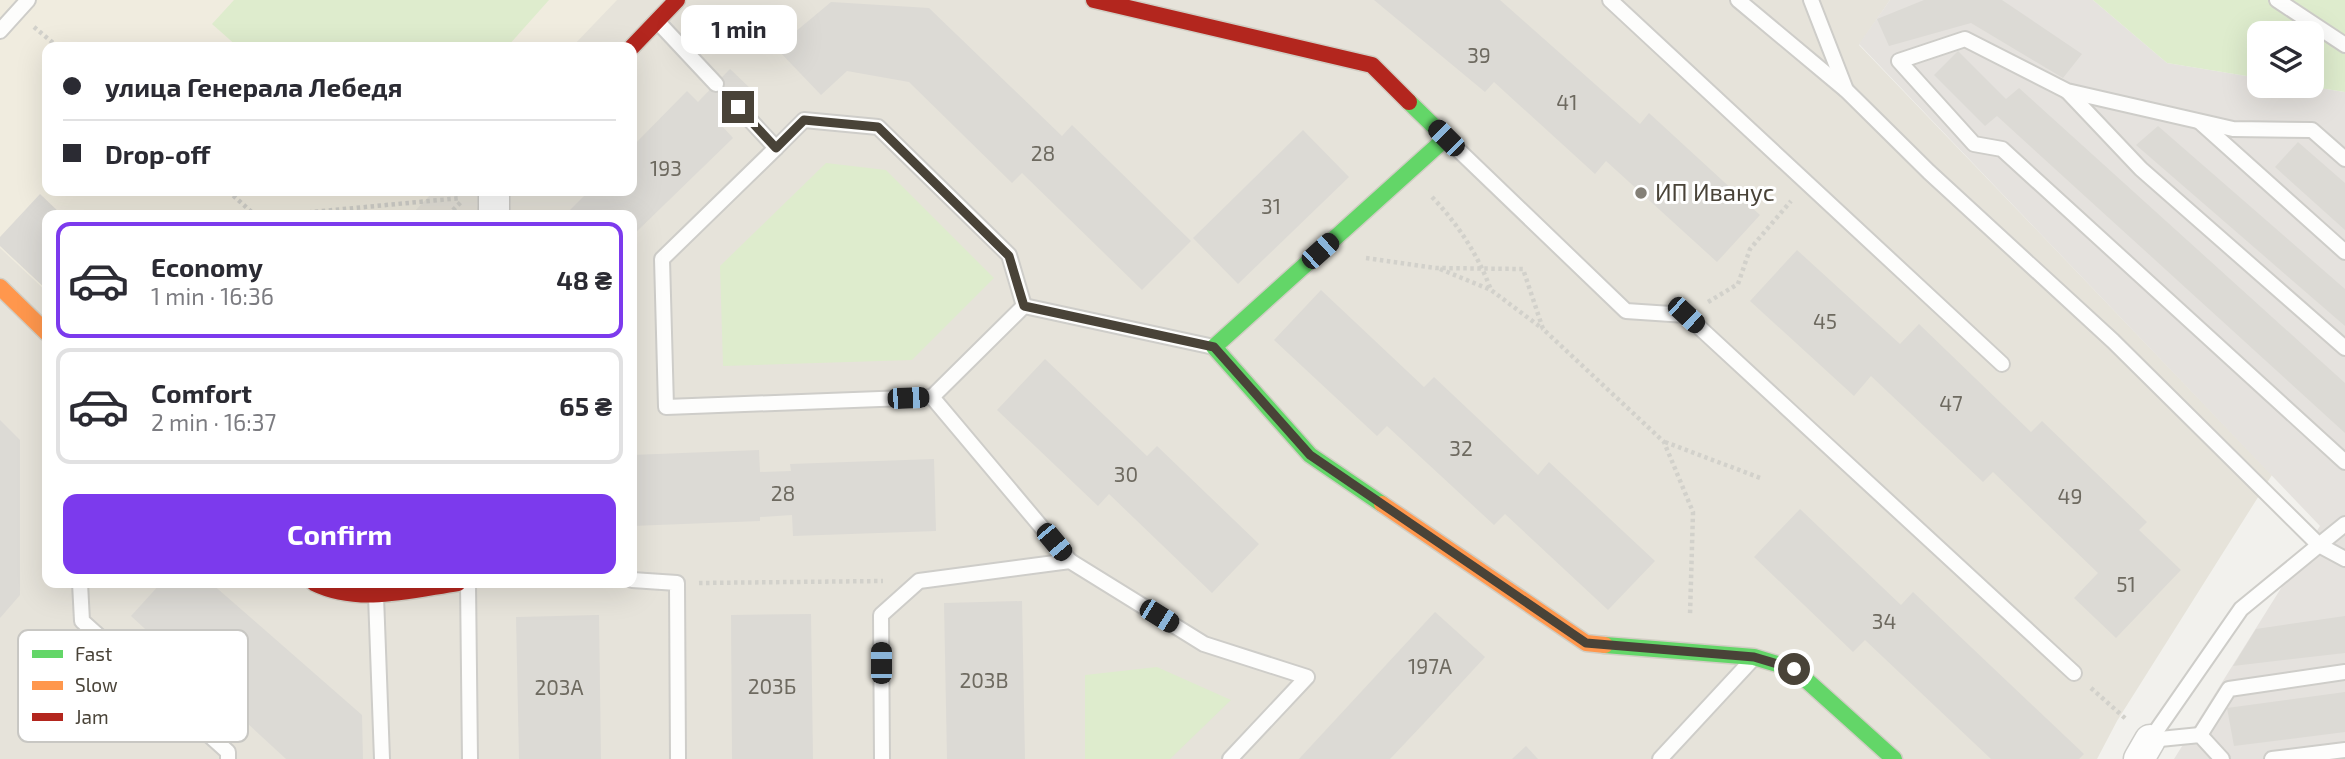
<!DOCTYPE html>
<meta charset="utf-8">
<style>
body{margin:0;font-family:"Exo 2",sans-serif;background:#f2f2f3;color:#2b2b33;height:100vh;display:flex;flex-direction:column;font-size:26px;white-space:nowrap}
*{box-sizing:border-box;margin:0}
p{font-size:23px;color:#7c7c81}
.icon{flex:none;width:38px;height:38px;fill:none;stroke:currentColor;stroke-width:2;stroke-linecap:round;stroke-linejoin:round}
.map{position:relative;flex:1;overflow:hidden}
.sheet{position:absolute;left:42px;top:210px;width:595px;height:378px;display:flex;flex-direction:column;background:#fff;border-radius:14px;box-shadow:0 7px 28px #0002}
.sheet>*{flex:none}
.top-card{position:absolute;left:42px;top:42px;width:595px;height:154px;border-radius:14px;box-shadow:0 7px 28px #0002;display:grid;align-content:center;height:154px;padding:0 21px;background:#fff}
.tools{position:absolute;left:2247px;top:21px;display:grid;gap:14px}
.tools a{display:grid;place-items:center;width:77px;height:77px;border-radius:14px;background:#fff;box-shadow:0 7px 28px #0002;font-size:35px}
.end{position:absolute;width:32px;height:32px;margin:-16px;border:9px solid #494338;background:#fff;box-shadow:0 0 0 4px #fff}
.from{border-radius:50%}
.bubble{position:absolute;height:49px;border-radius:14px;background:#fff;box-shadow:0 7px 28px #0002;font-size:23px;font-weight:700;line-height:49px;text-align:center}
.car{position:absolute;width:21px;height:42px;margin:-21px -10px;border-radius:9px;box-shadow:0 0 5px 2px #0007;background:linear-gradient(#222 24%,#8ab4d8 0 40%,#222 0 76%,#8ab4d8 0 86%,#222 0)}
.top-card b{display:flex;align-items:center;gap:24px;height:66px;font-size:26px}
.top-card b+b{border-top:2px solid #e1e1e2}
.top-card i{width:18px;height:18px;background:#2b2b33}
ul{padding:12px 0 0;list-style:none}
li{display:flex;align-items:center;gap:21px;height:116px;margin:0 14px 10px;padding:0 7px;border:4px solid #e1e1e2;border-radius:14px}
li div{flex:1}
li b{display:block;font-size:26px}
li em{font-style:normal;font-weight:700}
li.current{border-color:#7c3aed}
li>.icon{width:63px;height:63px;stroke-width:1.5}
.action{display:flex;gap:14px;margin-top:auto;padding:14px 21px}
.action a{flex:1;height:80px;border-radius:14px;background:#7c3aed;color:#fff;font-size:28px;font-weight:700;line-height:80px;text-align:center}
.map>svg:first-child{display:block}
.residential{fill:#e6e3da;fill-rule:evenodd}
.industrial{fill:#e5e2de}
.education{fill:#f0ecdf}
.green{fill:#deeccd}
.building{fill:#dcdad5}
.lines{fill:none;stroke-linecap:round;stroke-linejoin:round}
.lane-casing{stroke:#cecdc9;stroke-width:18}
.street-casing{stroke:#cecdc9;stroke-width:33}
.fast-casing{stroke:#d1cec4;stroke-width:19}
.slow-casing{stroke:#d1cec4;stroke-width:19}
.jam-casing{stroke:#d1cec4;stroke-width:19}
.path{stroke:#d2d1cb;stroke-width:4.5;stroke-dasharray:3.5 3.5;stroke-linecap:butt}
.lane{stroke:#fdfdfc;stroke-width:14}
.street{stroke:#fdfdfc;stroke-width:30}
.fast{stroke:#63d668;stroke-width:16}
.slow{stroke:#ff974d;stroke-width:16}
.jam{stroke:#b3261e;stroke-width:16}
.route{stroke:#494338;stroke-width:9}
.poi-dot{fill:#848077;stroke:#fff;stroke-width:2.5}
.labels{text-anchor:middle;stroke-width:6;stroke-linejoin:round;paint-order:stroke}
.number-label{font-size:21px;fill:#6e6a60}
.poi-label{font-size:24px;fill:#494338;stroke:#fff;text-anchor:start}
.key{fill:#fff;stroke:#c8c7c3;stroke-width:2}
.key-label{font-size:19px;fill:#494338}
</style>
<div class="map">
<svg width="2345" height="759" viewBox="0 0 2345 759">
<rect width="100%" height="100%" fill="#f2f1ed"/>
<path class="residential" d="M0 0H1890L1859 45 2272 475 2117 721 2097 759H0ZM47 47H632V191H47ZM47 215H632V583H47Z"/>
<path class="industrial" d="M1890 0H2093L2167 63 2259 78V86H2307L2345 92V759H2174L2320 526 1859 44Z"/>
<path class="education" d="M0 0H617L572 47H47V191H434L411 215H47V292L0 248Z"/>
<g class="green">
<path d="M234 0H549L507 47H238L212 24Z"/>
<path d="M2093 0H2345V92L2307 86H2312V33H2259V78L2167 63Z"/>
<path d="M826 163 886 170 994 278 912 360 723 366 720 266Z"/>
<path d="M1157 667 1231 700 1170 759H1085V675Z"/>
</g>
<g class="building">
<path d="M1374 0H1500L1640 124 1649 113 1760 215 1717 262 1606 161 1595 174 1494 82 1485 92Z"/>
<path d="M1924 0H2002L2082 54 2063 78 1971 23 1889 46 1877 19Z"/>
<path d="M831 2 929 8 1062 136 1072 125 1191 241 1142 290 1022 173 1012 183 909 82 847 71 821 95 776 48Z"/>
<path d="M1958 51 2006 99 2019 88 2345 383V433L1997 116 1985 126 1934 75Z"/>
<path d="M730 69 753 91 721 125 733 138 632 236V215H565L589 191H632V147L687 91 698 102Z"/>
<path d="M2158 126 2345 289V326L2136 145Z"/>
<path d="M1303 130 1349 177 1238 284 1193 238Z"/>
<path d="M2298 142 2345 183V230L2275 167Z"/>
<path d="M40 194 62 215H47V290L0 246V237Z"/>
<path d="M1797 250 1900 344 1919 324 2031 432 2042 421 2147 522 2139 530 2181 570 2116 638 2074 598 2098 573 1993 472 1983 482 1871 376 1854 396 1750 301Z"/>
<path d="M1321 290 1424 387 1434 377 1538 475 1549 462 1655 561 1608 610 1505 514 1494 525 1387 426 1377 436 1274 340Z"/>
<path d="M1045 359 1147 456 1157 446 1259 544 1212 593 1109 494 1098 506 997 410Z"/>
<path d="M0 420 20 440V595L0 618Z"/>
<path d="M759 450 760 472 791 471 790 464 934 459 936 531 793 536 792 515 760 517V521L632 526V455Z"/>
<path d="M1800 509 1901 605 1913 592 2084 754 2079 759H1991L1865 640 1853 652 1754 557Z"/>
<path d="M161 583H211L362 715 363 759H286L131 616Z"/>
<path d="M1022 601 1025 759H947L944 603Z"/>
<path d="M1435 612 1485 657 1425 722 1390 759H1299Z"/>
<path d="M811 614 813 759H732L731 615Z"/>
<path d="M599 615 601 759H519L516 617Z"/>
<path d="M2345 616V653L2233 666 2256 629Z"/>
<path d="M2345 692V732L2234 746 2227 708Z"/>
<path d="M1526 746 1538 759H1512Z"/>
</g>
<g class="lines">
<defs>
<g id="lane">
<path d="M1610 0 2002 364"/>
<path d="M1738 0 1847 91 1929 172 2113 341 2319 545 2241 609 2150 740"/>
<path d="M1811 0 1846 90"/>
<path d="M2277 0 2345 45"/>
<path d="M657 21 716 84"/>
<path d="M0 31 28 0"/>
<path d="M2068 92 2141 169 2345 348"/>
<path d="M738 107 776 148 804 120 878 127 1009 255 1024 306"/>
<path d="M2200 122 2345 252"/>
<path d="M1447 139 1626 311 1686 315 2074 673"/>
<path d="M776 148 662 259 666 407 932 397 1024 306"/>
<path d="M2345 159 2312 130 2233 129 2067 91 1965 39 1899 61 1974 144 2002 149 2345 462"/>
<path d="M1024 306 1214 347"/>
<path d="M932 397 1070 561"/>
<path d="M2345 524 2319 545 2345 559"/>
<path d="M632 580 677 583 678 759"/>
<path d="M80 583 82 621 228 752V759"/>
<path d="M468 583 470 759"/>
<path d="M376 596 382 759"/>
<path d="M2200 735 2229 689 2345 672"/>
<path d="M2150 740 2200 735 2222 759"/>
<path d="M882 759 881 615 919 581 1070 561 1204 644 1307 677 1230 759"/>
<path d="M1660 759 1750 662"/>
<path d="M2272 759 2345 750"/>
</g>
<g id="street">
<path d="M494 215V191"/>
<path d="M2139 759 2150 740"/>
</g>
<g id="fast">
<path d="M1382 504 1310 455 1214 347 1446 138 1409 102"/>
<path d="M1605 645 1754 657 1794 669 1894 759"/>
</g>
<g id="slow">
<path d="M0 287 47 333"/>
<path d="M1382 504 1586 643 1605 645"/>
</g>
<g id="jam">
<path d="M1094 0 1372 65 1409 102"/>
<path d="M632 47 677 0"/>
<path d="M314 583C359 605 411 590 458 583"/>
</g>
</defs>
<use href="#lane" class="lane-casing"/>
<use href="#street" class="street-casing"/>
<use href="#fast" class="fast-casing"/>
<use href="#slow" class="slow-casing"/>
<use href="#jam" class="jam-casing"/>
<g class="path">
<path d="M34 27 58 47"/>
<path d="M228 191 255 215"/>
<path d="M1432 197C1458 224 1478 255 1491 290"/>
<path d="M280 215 461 198"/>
<path d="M448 215 462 201"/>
<path d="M1366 258 1436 268 1523 269 1543 329 1664 442 1693 512 1690 615"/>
<path d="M1440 269 1491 290 1543 329"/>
<path d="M1708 302 1738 284 1750 249 1791 201"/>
<path d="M1665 442 1763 479"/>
<path d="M699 583 883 581"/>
<path d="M2091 688 2126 719"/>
</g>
<use href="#lane" class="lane"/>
<use href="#street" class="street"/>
<use href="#fast" class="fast"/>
<use href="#slow" class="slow"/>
<use href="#jam" class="jam"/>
</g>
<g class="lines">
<path class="route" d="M738 107 776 148 804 120 878 127 1009 256 1024 306 1214 347 1310 455 1586 643 1754 657 1794 669"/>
</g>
<circle class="poi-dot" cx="1641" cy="193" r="7"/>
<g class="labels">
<g class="number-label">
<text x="1479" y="63">39</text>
<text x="1567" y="110">41</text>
<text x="1043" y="161">28</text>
<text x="666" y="176">193</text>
<text x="1271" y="214">31</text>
<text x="1825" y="329">45</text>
<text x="1951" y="411">47</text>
<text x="1461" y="456">32</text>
<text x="1126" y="482">30</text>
<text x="783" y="501">28</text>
<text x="2070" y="504">49</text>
<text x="2126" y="592">51</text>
<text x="1884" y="629">34</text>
<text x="1430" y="674">197А</text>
<text x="984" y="688">203В</text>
<text x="772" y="694">203Б</text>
<text x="559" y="695">203А</text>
</g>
<g class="poi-label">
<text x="1655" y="201">ИП Иванус</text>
</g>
</g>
<rect x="18" y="630" width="230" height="112" rx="10" class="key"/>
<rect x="32" y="650" width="31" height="8" fill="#63d668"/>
<rect x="32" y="681" width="31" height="9" fill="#ff974d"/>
<rect x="32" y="713" width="31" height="8" fill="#b3261e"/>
<g class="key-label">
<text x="75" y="661">Fast</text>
<text x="75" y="692">Slow</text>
<text x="75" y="724">Jam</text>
</g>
</svg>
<div class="tools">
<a><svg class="icon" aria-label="layers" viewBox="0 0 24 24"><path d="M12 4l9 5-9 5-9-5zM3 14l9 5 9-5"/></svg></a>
</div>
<i class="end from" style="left:1794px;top:669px"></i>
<i class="end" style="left:738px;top:107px"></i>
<div class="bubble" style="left:681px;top:5px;width:116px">1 min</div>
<i class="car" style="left:1446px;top:138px;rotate:315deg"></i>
<i class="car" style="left:1320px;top:251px;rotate:48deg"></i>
<i class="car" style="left:1686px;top:315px;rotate:133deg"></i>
<i class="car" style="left:908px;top:398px;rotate:88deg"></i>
<i class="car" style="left:1054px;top:542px;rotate:140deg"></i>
<i class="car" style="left:1159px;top:616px;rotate:122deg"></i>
<i class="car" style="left:881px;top:663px;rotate:0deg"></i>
<div class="top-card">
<b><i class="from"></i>улица Генерала Лебедя</b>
<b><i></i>Drop-off</b>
</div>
<section class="sheet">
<ul>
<li class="current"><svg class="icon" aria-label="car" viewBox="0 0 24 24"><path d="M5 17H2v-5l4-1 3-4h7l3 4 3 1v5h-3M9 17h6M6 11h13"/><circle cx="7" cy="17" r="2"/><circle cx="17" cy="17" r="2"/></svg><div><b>Economy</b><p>1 min · 16:36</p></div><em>48 ₴</em></li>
<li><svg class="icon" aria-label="car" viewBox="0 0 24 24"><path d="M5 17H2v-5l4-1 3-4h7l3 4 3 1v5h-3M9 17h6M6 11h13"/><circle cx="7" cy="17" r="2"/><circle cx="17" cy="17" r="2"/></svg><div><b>Comfort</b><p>2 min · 16:37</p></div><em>65 ₴</em></li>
</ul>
<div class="action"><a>Confirm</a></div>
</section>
</div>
